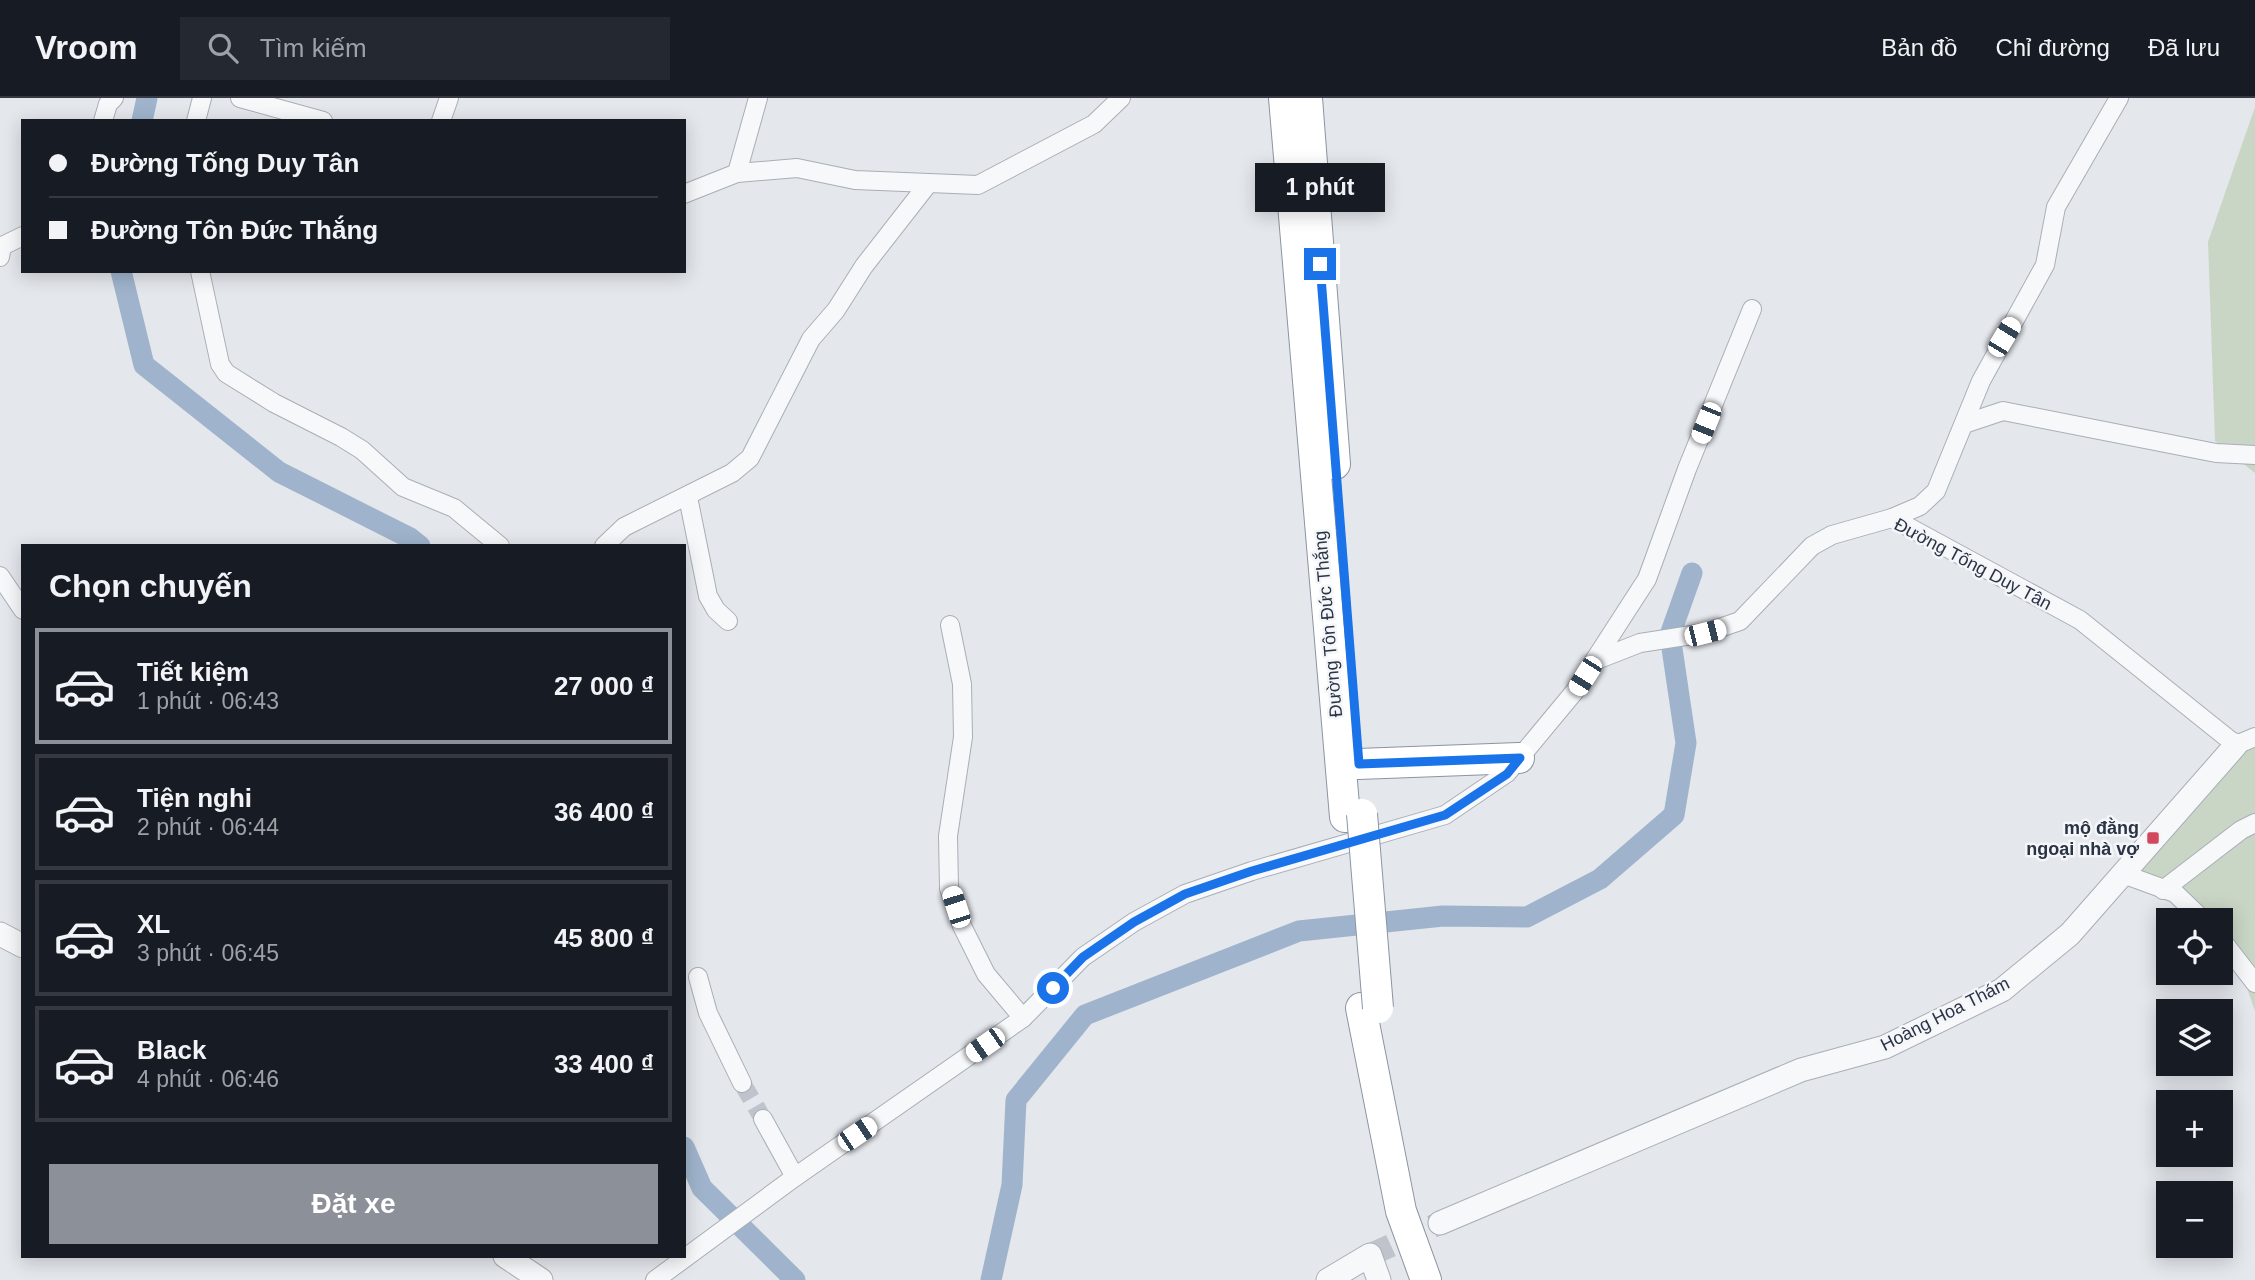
<!DOCTYPE html>
<html lang="vi">
<meta charset="utf-8">
<style>
body{margin:0;font-family:Helvetica,sans-serif;background:#242831;color:#f1f3f6;height:100vh;display:flex;flex-direction:column;font-size:26px;white-space:nowrap}
*{box-sizing:border-box;margin:0}
p{font-size:23px;color:#9ea1a6}
.icon{flex:none;width:38px;height:38px;fill:none;stroke:currentColor;stroke-width:2;stroke-linecap:round;stroke-linejoin:round}
.map{position:relative;flex:1;overflow:hidden}
.details{position:absolute;left:21px;top:446px;width:665px;height:714px;display:flex;flex-direction:column;background:#171b24;border-radius:0px;box-shadow:0 4px 18px #0003}
.details>*{flex:none}
.banner{position:absolute;left:21px;top:21px;width:665px;height:154px;border-radius:0px;box-shadow:0 4px 18px #0003;display:grid;align-content:center;height:154px;padding:0 28px;background:#171b24}
.buttons{position:absolute;left:2156px;top:810px;display:grid;gap:14px}
.buttons a{display:grid;place-items:center;width:77px;height:77px;border-radius:0px;background:#171b24;box-shadow:0 4px 18px #0003;font-size:35px}
.end{position:absolute;width:32px;height:32px;margin:-16px;border:9px solid #1a73e8;background:#fff;box-shadow:0 0 0 4px #fff}
.from{border-radius:50%}
.bubble{position:absolute;height:49px;border-radius:0px;background:#171b24;box-shadow:0 4px 18px #0003;font-size:23px;font-weight:700;line-height:49px;text-align:center}
.car{position:absolute;width:21px;height:42px;margin:-21px -10px;border-radius:9px;box-shadow:0 0 5px 2px #0007;background:linear-gradient(#fff 24%,#345 0 40%,#fff 0 76%,#345 0 86%,#fff 0)}
.banner b{display:flex;align-items:center;gap:24px;height:66px;font-size:26px}
.banner b+b{border-top:2px solid #363941}
.banner i{width:18px;height:18px;background:#f1f3f6}
ul{padding:0;list-style:none}
li{display:flex;align-items:center;gap:21px;height:116px;margin:0 14px 10px;padding:0 14px;border:4px solid #363941;border-radius:0px}
li div{flex:1}
li b{display:block;font-size:26px}
li em{font-style:normal;font-weight:700}
li.current{border-color:#8c9099}
li>.icon{width:63px;height:63px;stroke-width:1.5}
h2{padding:0 28px;font-size:32px;line-height:84px}
.action{display:flex;gap:14px;margin-top:auto;padding:14px 28px}
.action a{flex:1;height:80px;border-radius:0px;background:#8c9099;color:#fff;font-size:28px;font-weight:700;line-height:80px;text-align:center}
header{display:flex;align-items:center;gap:42px;box-sizing:border-box;height:98px;padding:0 35px;background:#171b24;border-bottom:2px solid #363941}
header strong{font-size:33px}
nav{display:flex;gap:38px;margin-inline-start:auto;font-size:24px}
.search{width:490px;height:63px;background:#242831;display:flex;align-items:center;gap:18px;box-sizing:border-box;padding:0 24px;border-radius:0px;color:#9ea1a6;font-size:26px}
.map>svg:first-child{display:block}
.green{fill:#c9d6c5}
.lines{fill:none;stroke-linecap:round;stroke-linejoin:round}
.canal{stroke:#9fb4cc;stroke-width:21}
.minor-tunnel{stroke:#bfc3cb;stroke-width:18;stroke-dasharray:18 9;stroke-linecap:butt}
.tertiary-tunnel{stroke:#bfc3cb;stroke-width:23;stroke-dasharray:23 11;stroke-linecap:butt}
.minor-casing{stroke:#a9aeb7;stroke-width:20}
.tertiary-casing{stroke:#a9aeb7;stroke-width:25}
.trunk-casing{stroke:#8b94a3;stroke-width:32}
.minor{stroke:#f7f8fa;stroke-width:18}
.tertiary{stroke:#f7f8fa;stroke-width:23}
.trunk{stroke:#fff;stroke-width:30}
.trunk-bridge-casing{stroke:#8b94a3;stroke-width:32;stroke-linecap:butt}
.trunk-bridge{stroke:#fff;stroke-width:30}
.route{stroke:#1a73e8;stroke-width:9}
.poi-dot{fill:#d1495b;stroke:#f4f6f9;stroke-width:2.5}
.labels{text-anchor:middle;stroke-width:5;stroke-linejoin:round;paint-order:stroke}
.street-label{font-size:18px;fill:#2b3445;stroke:#f4f6f9}
.poi-label{font-size:18px;font-weight:bold;fill:#2b3445;stroke:#f4f6f9;text-anchor:end}
</style>
<header>
<strong>Vroom</strong>
<div class="search"><svg class="icon" aria-label="search" viewBox="0 0 24 24"><circle cx="10" cy="10" r="6"/><path d="M15 15l6 6"/></svg>Tìm kiếm</div>
<nav><a>Bản đồ</a><a>Chỉ đường</a><a>Đã lưu</a></nav>
</header>
<div class="map">
<svg width="2255" height="1182" viewBox="0 0 2255 1182">
<rect width="100%" height="100%" fill="#e4e7ec"/>
<g class="green">
<path d="M2255 9V375L2215 343 2208 144Z"/>
<path d="M2255 643V913L2235 856 2221 842V822H2203L2174 783 2128 770Z"/>
</g>
<g class="lines">
<g class="canal">
<path d="M142 23 147 0"/>
<path d="M121 173 144 267 279 374 410 440 420 448"/>
<path d="M684 1049 702 1090 795 1182"/>
<path d="M991 1182 1012 1087 1016 1002 1085 917 1299 833 1443 818 1527 819 1600 781 1674 717 1686 645 1670 537 1692 475"/>
</g>
<path class="minor-tunnel" d="M742 985 763 1021"/>
<path class="tertiary-tunnel" d="M1370 1157 1440 1125"/>
<defs>
<g id="minor">
<path d="M240 0 323 23"/>
<path d="M103 23 108 6 114 0"/>
<path d="M196 23 202 0"/>
<path d="M441 23 449 0"/>
<path d="M737 75 758 0"/>
<path d="M684 96 737 75 797 70 855 82 978 87 1094 26 1121 0"/>
<path d="M0 159 2 148 23 138"/>
<path d="M200 173 220 266 226 275 274 305 341 339 362 352 403 389 454 410 500 448"/>
<path d="M1964 326 2003 313 2216 355 2255 357"/>
<path d="M688 399 708 498 716 512 728 523"/>
<path d="M1892 420 2080 522 2236 647 2255 639"/>
<path d="M604 448 624 429 732 375 750 360 811 241 836 212 864 168 928 86"/>
<path d="M0 478 23 512"/>
<path d="M950 527 962 586 963 639 948 738 949 790 962 828 986 876 1023 920"/>
<path d="M1594 563 1647 481 1687 371 1752 211"/>
<path d="M2123 776 2175 795 2203 822"/>
<path d="M2163 792 2241 732 2255 725"/>
<path d="M2221 841 2255 885"/>
<path d="M698 879 708 915 742 985"/>
<path d="M763 1021 795 1079"/>
<path d="M655 1182 795 1079 1023 920 1083 859 1134 824 1185 796 1252 773 1445 717 1507 675 1575 593 1594 563 1640 545 1705 535 1740 523 1812 448 1832 437 1892 420 1920 408 1936 393 1981 283 2045 167 2056 109 2119 0"/>
</g>
<g id="tertiary">
<path d="M0 836 23 848"/>
<path d="M1440 1125 1801 972 1885 949 2002 892 2070 836 2236 647"/>
<path d="M505 1158 541 1182"/>
<path d="M1328 1182 1370 1157 1379 1182"/>
</g>
<g id="trunk">
<path d="M1284 0 1345 719"/>
<path d="M1307 0 1335 366"/>
<path d="M1358 666 1519 660"/>
<path d="M1361 910 1401 1113 1426 1182"/>
</g>
</defs>
<use href="#minor" class="minor-casing"/>
<use href="#tertiary" class="tertiary-casing"/>
<use href="#trunk" class="trunk-casing"/>
<use href="#minor" class="minor"/>
<use href="#tertiary" class="tertiary"/>
<use href="#trunk" class="trunk"/>
<defs>
<path id="trunk-bridge" d="M1362 716 1378 910"/>
</defs>
<use href="#trunk-bridge" class="trunk-bridge-casing"/>
<use href="#trunk-bridge" class="trunk-bridge"/>
</g>
<g class="lines">
<path class="route" d="M1053 890 1083 859 1134 824 1185 796 1252 773 1445 717 1507 676 1520 660 1359 666 1320 166"/>
</g>
<rect class="poi-dot" x="2146" y="733" width="14" height="14" rx="3.5"/>
<g class="labels">
<g class="street-label">
<text transform="translate(1973 466) rotate(28)" y="6">Đường Tống Duy Tân</text>
<text transform="translate(1328 526) rotate(-95)" y="6">Đường Tôn Đức Thắng</text>
<text transform="translate(1945 916) rotate(-27)" y="6">Hoàng Hoa Thám</text>
</g>
<g class="poi-label">
<text x="2139" y="736">mộ đằng<tspan x="2139" dy="21">ngoại nhà vợ</tspan></text>
</g>
</g>
</svg>
<div class="buttons">
<a><svg class="icon" aria-label="locate" viewBox="0 0 24 24"><circle cx="12" cy="12" r="6"/><path d="M12 2v4M12 18v4M2 12h4M18 12h4"/></svg></a>
<a><svg class="icon" aria-label="layers" viewBox="0 0 24 24"><path d="M12 4l9 5-9 5-9-5zM3 14l9 5 9-5"/></svg></a>
<a>+</a>
<a>−</a>
</div>
<i class="end from" style="left:1053px;top:890px"></i>
<i class="end" style="left:1320px;top:166px"></i>
<div class="bubble" style="left:1255px;top:65px;width:130px">1 phút</div>
<i class="car" style="left:2004px;top:239px;rotate:31deg"></i>
<i class="car" style="left:1706px;top:325px;rotate:202deg"></i>
<i class="car" style="left:1705px;top:535px;rotate:76deg"></i>
<i class="car" style="left:1585px;top:578px;rotate:212deg"></i>
<i class="car" style="left:956px;top:809px;rotate:342deg"></i>
<i class="car" style="left:985px;top:947px;rotate:235deg"></i>
<i class="car" style="left:857px;top:1036px;rotate:56deg"></i>
<div class="banner">
<b><i class="from"></i>Đường Tống Duy Tân</b>
<b><i></i>Đường Tôn Đức Thắng</b>
</div>
<section class="details">
<h2>Chọn chuyến</h2>
<ul>
<li class="current"><svg class="icon" aria-label="car" viewBox="0 0 24 24"><path d="M5 17H2v-5l4-1 3-4h7l3 4 3 1v5h-3M9 17h6M6 11h13"/><circle cx="7" cy="17" r="2"/><circle cx="17" cy="17" r="2"/></svg><div><b>Tiết kiệm</b><p>1 phút · 06:43</p></div><em>27 000 ₫</em></li>
<li><svg class="icon" aria-label="car" viewBox="0 0 24 24"><path d="M5 17H2v-5l4-1 3-4h7l3 4 3 1v5h-3M9 17h6M6 11h13"/><circle cx="7" cy="17" r="2"/><circle cx="17" cy="17" r="2"/></svg><div><b>Tiện nghi</b><p>2 phút · 06:44</p></div><em>36 400 ₫</em></li>
<li><svg class="icon" aria-label="car" viewBox="0 0 24 24"><path d="M5 17H2v-5l4-1 3-4h7l3 4 3 1v5h-3M9 17h6M6 11h13"/><circle cx="7" cy="17" r="2"/><circle cx="17" cy="17" r="2"/></svg><div><b>XL</b><p>3 phút · 06:45</p></div><em>45 800 ₫</em></li>
<li><svg class="icon" aria-label="car" viewBox="0 0 24 24"><path d="M5 17H2v-5l4-1 3-4h7l3 4 3 1v5h-3M9 17h6M6 11h13"/><circle cx="7" cy="17" r="2"/><circle cx="17" cy="17" r="2"/></svg><div><b>Black</b><p>4 phút · 06:46</p></div><em>33 400 ₫</em></li>
</ul>
<div class="action"><a>Đặt xe</a></div>
</section>
</div>
